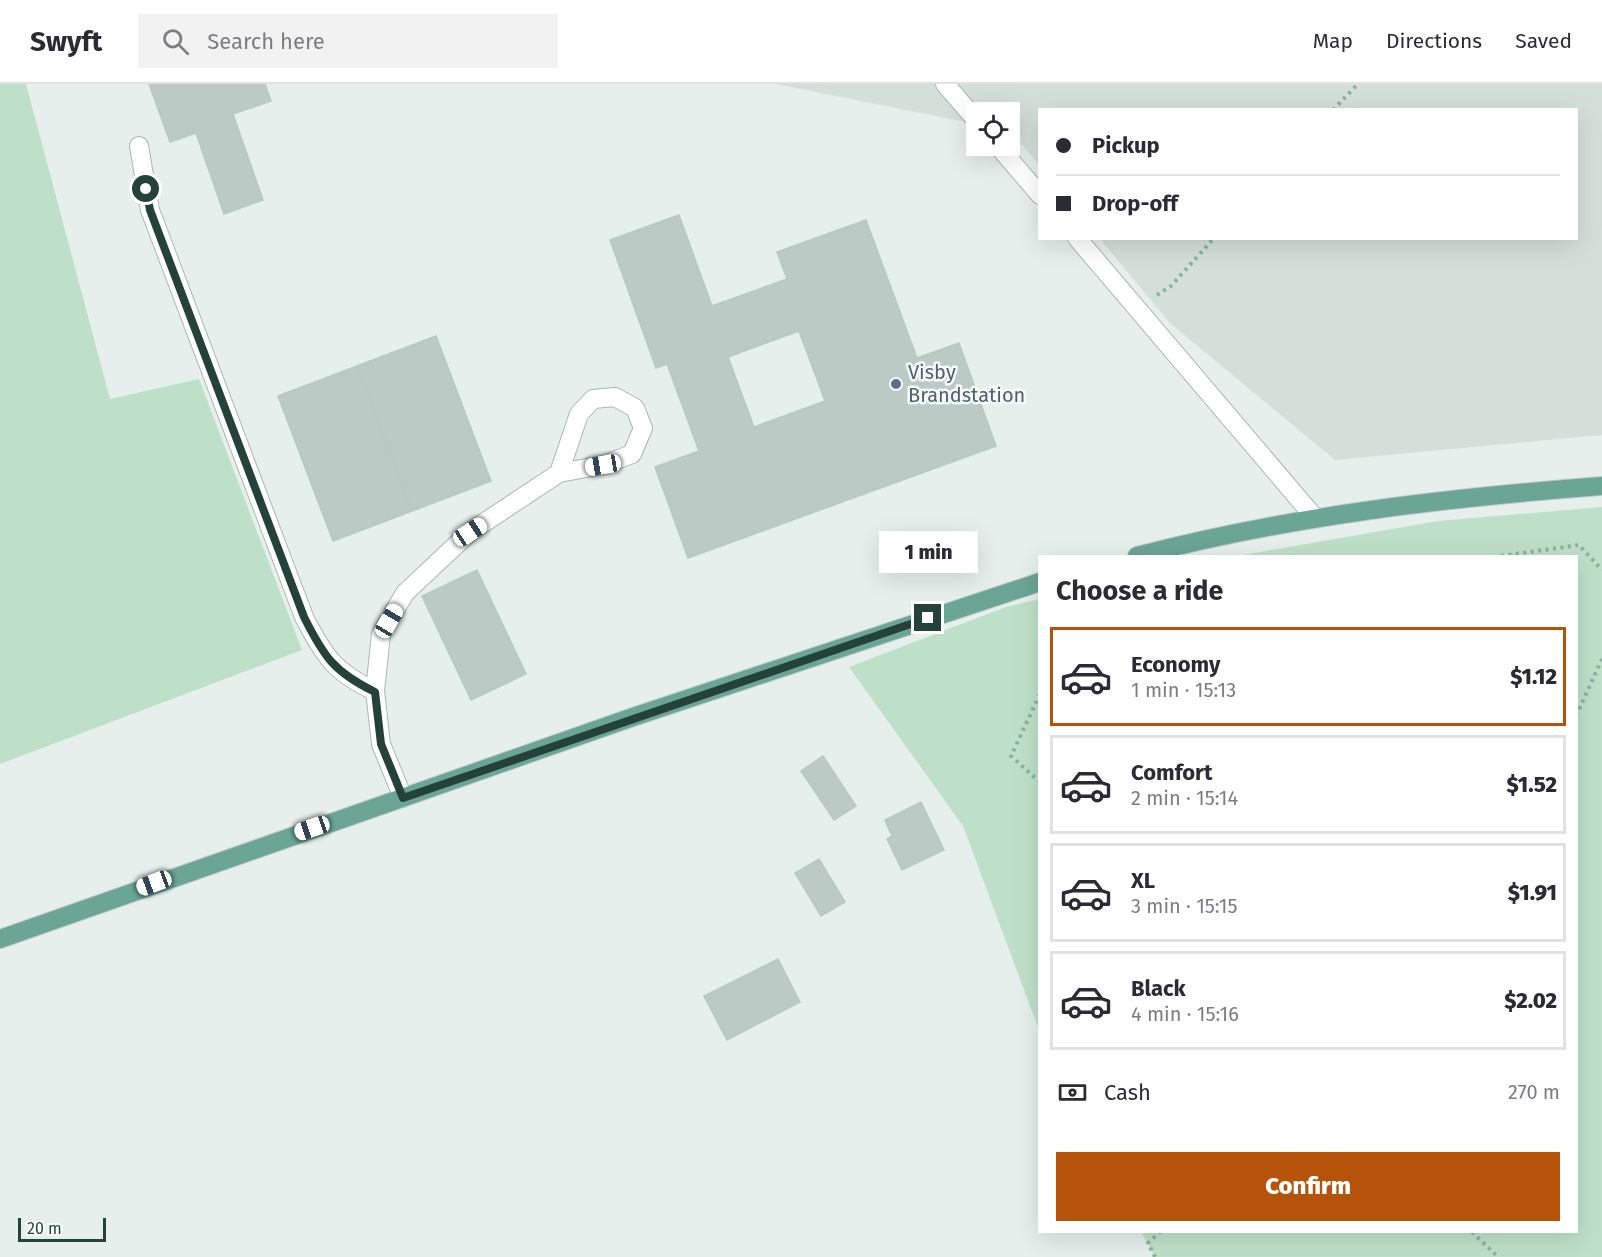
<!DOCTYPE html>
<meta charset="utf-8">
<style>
body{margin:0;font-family:"Fira Sans",sans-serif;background:#f2f2f3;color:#2b2b33;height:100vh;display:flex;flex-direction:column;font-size:22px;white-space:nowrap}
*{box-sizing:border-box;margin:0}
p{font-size:20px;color:#7c7c81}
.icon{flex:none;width:33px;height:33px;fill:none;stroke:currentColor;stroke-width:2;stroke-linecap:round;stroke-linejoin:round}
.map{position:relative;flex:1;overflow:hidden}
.side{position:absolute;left:1038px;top:471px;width:540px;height:678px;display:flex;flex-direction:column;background:#fff;border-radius:0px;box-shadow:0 6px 24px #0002}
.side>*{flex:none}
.hud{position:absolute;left:1038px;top:24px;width:540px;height:132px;border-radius:0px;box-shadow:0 6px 24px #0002;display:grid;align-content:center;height:132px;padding:0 18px;background:#fff}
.buttons{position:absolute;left:966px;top:18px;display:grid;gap:12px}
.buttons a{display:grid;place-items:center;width:54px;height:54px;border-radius:0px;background:#fff;box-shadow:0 6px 24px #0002;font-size:30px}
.scale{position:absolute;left:18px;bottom:15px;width:88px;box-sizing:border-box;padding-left:6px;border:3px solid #24423a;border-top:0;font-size:16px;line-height:21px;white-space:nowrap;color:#24423a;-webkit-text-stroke:4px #f7fbf9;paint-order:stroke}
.end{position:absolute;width:27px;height:27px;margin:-14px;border:8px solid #24423a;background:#fff;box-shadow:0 0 0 3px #fff}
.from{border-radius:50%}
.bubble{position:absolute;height:42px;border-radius:0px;background:#fff;box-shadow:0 6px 24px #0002;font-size:20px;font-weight:800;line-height:42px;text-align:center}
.car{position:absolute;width:18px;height:36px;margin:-18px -9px;border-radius:8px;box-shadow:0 0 4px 2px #0007;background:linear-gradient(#fff 24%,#345 0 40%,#fff 0 76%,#345 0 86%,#fff 0)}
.hud b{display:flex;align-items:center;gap:21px;height:57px;font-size:22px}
.hud b+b{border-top:2px solid #e1e1e2}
.hud i{width:15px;height:15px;background:#2b2b33}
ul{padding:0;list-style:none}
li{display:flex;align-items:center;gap:18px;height:99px;margin:0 12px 9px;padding:0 6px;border:3px solid #e1e1e2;border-radius:0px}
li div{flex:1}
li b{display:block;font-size:22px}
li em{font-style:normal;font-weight:800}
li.on{border-color:#b45309}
li>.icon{width:54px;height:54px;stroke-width:1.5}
h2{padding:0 18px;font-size:27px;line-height:72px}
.pay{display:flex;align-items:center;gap:15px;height:66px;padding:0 18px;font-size:22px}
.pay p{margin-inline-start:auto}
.primary-button{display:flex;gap:12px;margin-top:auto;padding:12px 18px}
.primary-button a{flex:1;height:69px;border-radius:0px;background:#b45309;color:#fff;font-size:24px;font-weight:800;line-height:69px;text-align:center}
header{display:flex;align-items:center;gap:36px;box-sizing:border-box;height:84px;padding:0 30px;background:#fff;border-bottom:2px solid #e1e1e2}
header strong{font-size:28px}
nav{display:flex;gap:33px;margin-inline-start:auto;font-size:21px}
.search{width:420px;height:54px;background:#f2f2f3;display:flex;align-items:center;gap:15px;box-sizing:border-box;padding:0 21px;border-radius:0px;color:#7c7c81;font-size:22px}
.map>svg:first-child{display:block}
.built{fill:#d4dfda}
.green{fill:#bfe0c8}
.building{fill:#bbcac4;stroke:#b8c9c2;stroke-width:1.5;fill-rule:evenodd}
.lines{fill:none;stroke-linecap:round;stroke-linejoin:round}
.minor-casing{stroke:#a8b8b2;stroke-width:20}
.major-casing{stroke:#c2cac8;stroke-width:20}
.path{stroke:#86b3a5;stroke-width:4;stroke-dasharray:3 4.5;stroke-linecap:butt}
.minor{stroke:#fff;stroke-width:18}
.major{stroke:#6aa596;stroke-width:18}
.route{stroke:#24423a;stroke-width:8}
.service-dot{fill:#5c6f8a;stroke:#f7fbf9;stroke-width:2}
.labels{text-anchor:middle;stroke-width:5;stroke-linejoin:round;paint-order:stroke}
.service-label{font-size:20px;fill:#4e5e75;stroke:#f7fbf9;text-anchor:start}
</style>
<header>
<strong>Swyft</strong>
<div class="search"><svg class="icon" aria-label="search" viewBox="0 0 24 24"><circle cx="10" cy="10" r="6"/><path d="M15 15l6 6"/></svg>Search here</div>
<nav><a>Map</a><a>Directions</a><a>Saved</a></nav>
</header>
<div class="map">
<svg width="1602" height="1173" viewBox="0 0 1602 1173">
<rect width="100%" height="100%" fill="#e6efeb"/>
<path class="built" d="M776 0H1602V351L1335 376 1170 239 1100 155 1576 154V26H1040L1039 81 1010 46V28H976V40Z"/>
<g class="green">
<path d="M0 0H26L110 315 199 295 302 566 0 680Z"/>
<path d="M1602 423V1173H1155L1141 1148H1576V472H1237L1438 437Z"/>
<path d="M1039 515H1040L1039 946 963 742 849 583 1006 523Z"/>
</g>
<g class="building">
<path d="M149 0H265L271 17 233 30 263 116 224 130 196 49 170 58Z"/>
<path d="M679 131 712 222 787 195 777 168 866 136 917 274 959 259 996 362 688 474 655 383 699 367 667 280 656 284 610 156ZM799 247 825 317 754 343 728 273Z"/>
<path d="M436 252 491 397 412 427 357 282Z"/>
<path d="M357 282 412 427 333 457 278 312Z"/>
<path d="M477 486 526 590 471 616 422 512Z"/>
<path d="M823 672 856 722 834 736 801 687Z"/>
<path d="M921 718 944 766 902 786 887 755 892 752 885 736Z"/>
<path d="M819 775 845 818 821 832 795 789Z"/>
<path d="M778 875 800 918 727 956 704 912Z"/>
</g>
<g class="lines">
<defs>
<g id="minor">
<path d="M945 0 976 36"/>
<path d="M139 62 150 126 304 533C324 572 335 589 375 607"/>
<path d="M998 62 1040 111"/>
<path d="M1077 154 1315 434"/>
<path d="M403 714 381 660 375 607 381 550 405 509 470 448 559 389 603 381 632 370 643 344 635 324 615 313 593 315 579 330 559 389"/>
</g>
<g id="major">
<path d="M1137 472C1290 432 1445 414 1602 402"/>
<path d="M0 855 633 633 1040 498"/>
</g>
</defs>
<use href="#minor" class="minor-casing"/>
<use href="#major" class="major-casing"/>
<g class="path">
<path d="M1333 26 1358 0"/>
<path d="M1157 211 1171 202 1214 154"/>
<path d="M1501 472 1579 461 1602 486"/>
<path d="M1040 610 1011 672 1040 698"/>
<path d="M1576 632 1602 575"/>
<path d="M1472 1148 1498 1173"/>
<path d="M1155 1173 1148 1159 1160 1148"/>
</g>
<use href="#minor" class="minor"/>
<use href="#major" class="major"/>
</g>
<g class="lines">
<path class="route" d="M146 105 150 126 304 533C324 573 334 588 375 608L381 660 403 714 928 534"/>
</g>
<circle class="service-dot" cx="896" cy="300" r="6"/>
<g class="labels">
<g class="service-label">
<text x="908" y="295">Visby<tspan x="908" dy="23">Brandstation</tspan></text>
</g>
</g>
</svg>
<div class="buttons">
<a><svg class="icon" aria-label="locate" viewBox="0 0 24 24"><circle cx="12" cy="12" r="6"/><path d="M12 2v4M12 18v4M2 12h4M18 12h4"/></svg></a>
</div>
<div class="scale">20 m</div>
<i class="end from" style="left:146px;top:105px"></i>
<i class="end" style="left:928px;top:534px"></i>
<div class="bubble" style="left:879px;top:447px;width:99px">1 min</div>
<i class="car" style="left:603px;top:381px;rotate:260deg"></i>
<i class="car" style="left:470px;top:448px;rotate:57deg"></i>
<i class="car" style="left:389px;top:537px;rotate:30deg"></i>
<i class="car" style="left:312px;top:744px;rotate:251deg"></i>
<i class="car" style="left:154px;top:799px;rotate:250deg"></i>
<div class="hud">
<b><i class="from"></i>Pickup</b>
<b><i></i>Drop-off</b>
</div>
<section class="side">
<h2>Choose a ride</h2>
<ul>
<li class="on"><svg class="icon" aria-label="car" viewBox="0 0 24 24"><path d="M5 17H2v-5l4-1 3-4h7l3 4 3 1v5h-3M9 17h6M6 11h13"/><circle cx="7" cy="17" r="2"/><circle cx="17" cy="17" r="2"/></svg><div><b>Economy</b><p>1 min · 15:13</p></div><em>$1.12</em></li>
<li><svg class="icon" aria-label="car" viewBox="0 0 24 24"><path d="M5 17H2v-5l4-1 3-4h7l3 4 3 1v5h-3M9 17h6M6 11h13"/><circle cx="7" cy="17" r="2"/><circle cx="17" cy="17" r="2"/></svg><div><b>Comfort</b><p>2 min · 15:14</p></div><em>$1.52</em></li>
<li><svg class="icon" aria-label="car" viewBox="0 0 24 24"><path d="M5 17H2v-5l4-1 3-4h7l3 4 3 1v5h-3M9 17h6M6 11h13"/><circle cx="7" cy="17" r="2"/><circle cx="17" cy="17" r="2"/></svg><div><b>XL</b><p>3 min · 15:15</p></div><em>$1.91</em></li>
<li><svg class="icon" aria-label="car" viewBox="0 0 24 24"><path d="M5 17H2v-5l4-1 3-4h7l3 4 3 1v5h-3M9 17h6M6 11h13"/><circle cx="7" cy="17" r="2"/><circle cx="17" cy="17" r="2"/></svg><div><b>Black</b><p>4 min · 15:16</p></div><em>$2.02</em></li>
</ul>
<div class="pay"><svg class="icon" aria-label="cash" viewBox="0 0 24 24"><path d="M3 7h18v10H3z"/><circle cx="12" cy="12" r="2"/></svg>Cash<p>270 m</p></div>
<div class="primary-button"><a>Confirm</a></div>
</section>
</div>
